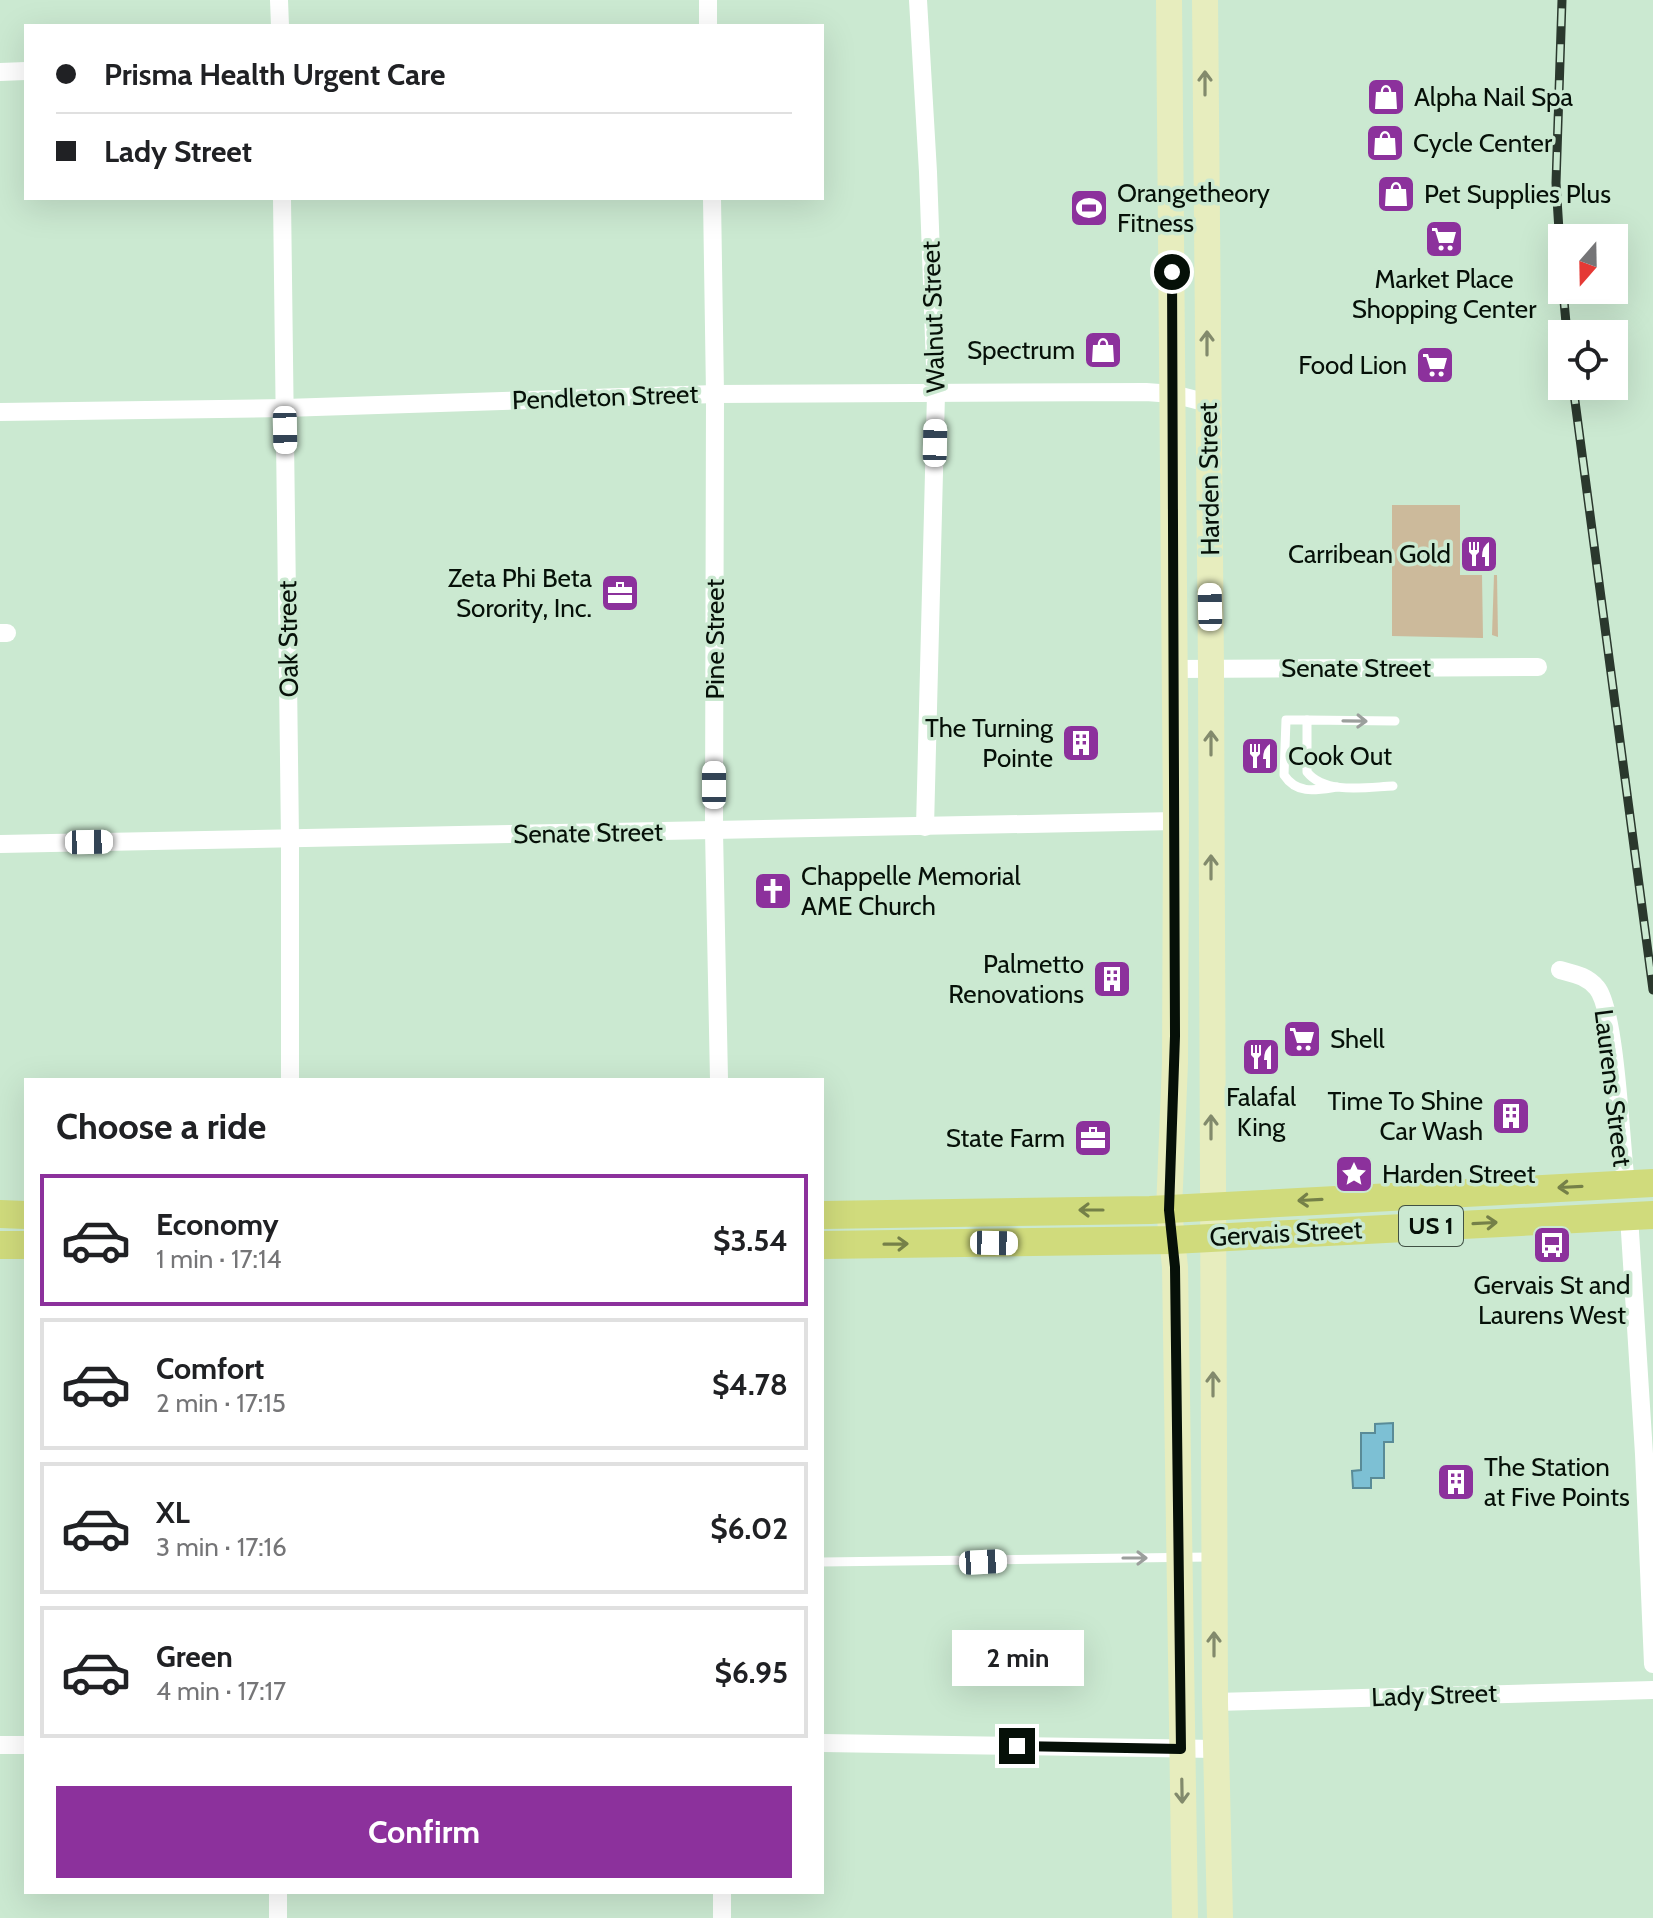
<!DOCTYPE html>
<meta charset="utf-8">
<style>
body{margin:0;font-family:Cabin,sans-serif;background:#f2f2f2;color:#202124;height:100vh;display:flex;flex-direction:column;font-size:30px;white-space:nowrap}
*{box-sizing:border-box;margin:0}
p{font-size:26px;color:#757577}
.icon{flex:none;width:44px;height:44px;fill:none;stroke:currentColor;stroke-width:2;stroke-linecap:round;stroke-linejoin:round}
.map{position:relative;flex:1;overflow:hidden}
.details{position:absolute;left:24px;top:1078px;width:800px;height:816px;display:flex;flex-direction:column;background:#fff;border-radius:0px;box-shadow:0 8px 32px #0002}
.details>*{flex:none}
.banner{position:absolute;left:24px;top:24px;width:800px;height:176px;border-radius:0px;box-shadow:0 8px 32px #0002;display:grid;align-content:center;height:176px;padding:0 32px;background:#fff}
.needle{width:52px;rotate:200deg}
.buttons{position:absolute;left:1548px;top:224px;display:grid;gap:16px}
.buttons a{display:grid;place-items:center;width:80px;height:80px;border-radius:0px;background:#fff;box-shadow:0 8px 32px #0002;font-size:40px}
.end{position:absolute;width:36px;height:36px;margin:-18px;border:10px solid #061008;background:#fff;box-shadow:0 0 0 4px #fff}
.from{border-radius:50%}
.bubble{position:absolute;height:56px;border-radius:0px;background:#fff;box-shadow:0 8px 32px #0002;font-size:26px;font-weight:800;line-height:56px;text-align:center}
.car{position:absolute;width:24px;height:48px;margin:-24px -12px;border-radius:10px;box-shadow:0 0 6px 2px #0007;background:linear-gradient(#fff 24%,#345 0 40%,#fff 0 76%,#345 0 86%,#fff 0)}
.banner b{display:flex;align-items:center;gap:28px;height:76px;font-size:30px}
.banner b+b{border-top:2px solid #e0e0e0}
.banner i{width:20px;height:20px;background:#202124}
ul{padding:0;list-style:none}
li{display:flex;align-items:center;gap:24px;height:132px;margin:0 16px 12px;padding:0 16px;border:4px solid #e0e0e0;border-radius:0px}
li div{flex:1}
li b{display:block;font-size:30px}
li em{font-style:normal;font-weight:800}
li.selected{border-color:#8c319c}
li>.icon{width:72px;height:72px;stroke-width:1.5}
h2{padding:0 32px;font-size:36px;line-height:96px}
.cta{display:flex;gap:16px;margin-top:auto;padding:16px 32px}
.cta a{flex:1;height:92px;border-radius:0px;background:#8c319c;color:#fff;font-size:32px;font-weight:800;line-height:92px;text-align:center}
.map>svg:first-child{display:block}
.green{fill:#ccba9b}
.water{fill:#7dc0d4;stroke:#598b97;stroke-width:2}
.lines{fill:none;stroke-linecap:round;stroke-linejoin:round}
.lane{stroke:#fff;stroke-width:9}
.street{stroke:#fff;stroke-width:18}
.secondary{stroke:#e7edbe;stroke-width:26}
.primary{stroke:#d0db7c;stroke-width:28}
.rail-casing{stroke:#2a382d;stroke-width:9}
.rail{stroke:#cbe9d1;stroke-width:6;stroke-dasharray:18;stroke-linecap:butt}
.oneway{stroke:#828a6c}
.oneway2{stroke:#9b9f9c}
.oneway3{stroke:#758048}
.route{stroke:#061008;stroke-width:10}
.labels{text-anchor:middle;stroke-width:7;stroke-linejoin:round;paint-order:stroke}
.shield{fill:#cbe9d1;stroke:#415144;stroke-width:2}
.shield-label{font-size:24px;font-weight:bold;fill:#061008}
.poi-label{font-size:26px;fill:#061008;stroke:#cbe9d1;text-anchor:start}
.street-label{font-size:26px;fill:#061008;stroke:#cbe9d1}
</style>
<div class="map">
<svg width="1653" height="1918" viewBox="0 0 1653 1918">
<rect width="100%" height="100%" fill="#cbe9d1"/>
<g class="green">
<path d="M1392 505H1460V575H1482L1483 638 1392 636Z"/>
<path d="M1494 575H1497L1498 637 1492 635Z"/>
</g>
<path class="water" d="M1393 1423V1442H1384V1478H1371V1488H1353L1352 1471 1361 1470V1433H1375V1424Z"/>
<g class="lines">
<g class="lane">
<path d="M1307 720H1286L1284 775C1297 795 1317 790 1337 787"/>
<path d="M1393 786C1368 787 1325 795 1307 772V720L1395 721"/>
<path d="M822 1562 1210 1557"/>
</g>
<g class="street">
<path d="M279 0 280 26"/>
<path d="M708 0V26"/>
<path d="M918 0 928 172 936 394 925 827"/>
<path d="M0 72 26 71"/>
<path d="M282 198 290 839V1080"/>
<path d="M712 198 715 394 714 831 719 1080"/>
<path d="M0 412 285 408 715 394 1146 392 1173 394 1208 403"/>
<path d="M0 633H7"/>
<path d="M1174 669 1538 667"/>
<path d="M0 844 1176 821"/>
<path d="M1560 970C1575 974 1587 976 1597 988 1616 1011 1621 1147 1626 1184"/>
<path d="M1629 1216 1644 1454 1653 1664"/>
<path d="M1215 1702 1653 1690"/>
<path d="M822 1743 1217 1749"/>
<path d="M0 1745H26"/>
<path d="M722 1892V1918"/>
<path d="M278 1918V1892"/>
</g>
<g class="secondary">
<path d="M1169 0 1176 821 1175 1063 1169 1210 1175 1267 1185 1918"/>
<path d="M1205 0 1211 669 1215 1702 1220 1918"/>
</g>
<g class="primary">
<path d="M0 1214 26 1215"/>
<path d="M822 1215 1150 1210 1653 1183"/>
<path d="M0 1245H26"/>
<path d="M822 1245 1173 1240 1653 1215"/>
</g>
<defs>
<g id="rail">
<path d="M1562 278 1556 183 1562 0"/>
<path d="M1563 290 1567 334"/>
<path d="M1573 386 1653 990"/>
</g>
</defs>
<use href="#rail" class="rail-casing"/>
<use href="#rail" class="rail"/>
</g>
<defs><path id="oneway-shaft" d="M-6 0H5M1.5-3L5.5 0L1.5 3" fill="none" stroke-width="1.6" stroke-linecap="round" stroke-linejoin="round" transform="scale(2)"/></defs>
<g class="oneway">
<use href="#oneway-shaft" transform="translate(1205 83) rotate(-90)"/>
<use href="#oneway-shaft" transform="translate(1207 343) rotate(-90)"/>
<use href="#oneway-shaft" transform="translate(1211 743) rotate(-90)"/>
<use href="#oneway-shaft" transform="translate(1211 867) rotate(-90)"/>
<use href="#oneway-shaft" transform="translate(1211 1127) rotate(-90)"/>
<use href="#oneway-shaft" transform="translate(1213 1384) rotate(-90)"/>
<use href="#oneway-shaft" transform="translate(1214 1644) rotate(-90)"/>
<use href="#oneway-shaft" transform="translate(1182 1791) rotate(89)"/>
</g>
<g class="oneway2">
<use href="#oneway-shaft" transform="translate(1355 721) rotate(1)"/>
<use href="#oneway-shaft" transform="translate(1135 1558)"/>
</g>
<g class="oneway3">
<use href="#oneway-shaft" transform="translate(1570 1187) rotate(177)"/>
<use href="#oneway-shaft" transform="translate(1310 1200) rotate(177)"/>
<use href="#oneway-shaft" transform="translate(1091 1210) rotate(-180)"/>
<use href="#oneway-shaft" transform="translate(1485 1223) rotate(-3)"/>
<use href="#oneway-shaft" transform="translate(896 1244) rotate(-1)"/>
</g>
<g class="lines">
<path class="route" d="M1017 1746 1181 1749 1175 1267 1169 1210 1175 1036 1172 272"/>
</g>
<defs>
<symbol id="shop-square" viewBox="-11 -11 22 22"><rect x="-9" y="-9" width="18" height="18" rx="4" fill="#8c319c" stroke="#cbe9d1"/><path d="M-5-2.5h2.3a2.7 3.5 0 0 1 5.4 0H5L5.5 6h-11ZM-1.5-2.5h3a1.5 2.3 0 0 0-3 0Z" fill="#fff"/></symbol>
<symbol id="stadium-square" viewBox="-11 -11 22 22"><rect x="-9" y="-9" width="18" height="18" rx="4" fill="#8c319c" stroke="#cbe9d1"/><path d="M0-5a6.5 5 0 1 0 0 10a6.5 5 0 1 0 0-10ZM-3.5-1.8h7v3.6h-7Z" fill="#fff"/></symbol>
<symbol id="supermarket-square" viewBox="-11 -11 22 22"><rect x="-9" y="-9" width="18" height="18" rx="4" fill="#8c319c" stroke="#cbe9d1"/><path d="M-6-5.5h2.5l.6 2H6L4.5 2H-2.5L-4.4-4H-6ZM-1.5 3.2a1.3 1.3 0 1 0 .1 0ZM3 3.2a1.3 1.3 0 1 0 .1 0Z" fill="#fff"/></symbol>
<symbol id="restaurant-square" viewBox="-11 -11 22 22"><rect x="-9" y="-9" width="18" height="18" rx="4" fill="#8c319c" stroke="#cbe9d1"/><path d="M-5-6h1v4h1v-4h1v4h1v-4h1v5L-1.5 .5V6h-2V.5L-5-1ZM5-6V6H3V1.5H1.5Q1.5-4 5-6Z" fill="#fff"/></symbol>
<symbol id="office-square" viewBox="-11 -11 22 22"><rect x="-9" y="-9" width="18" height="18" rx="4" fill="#8c319c" stroke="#cbe9d1"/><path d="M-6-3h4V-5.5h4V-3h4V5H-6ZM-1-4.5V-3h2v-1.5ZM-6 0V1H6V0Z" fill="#fff"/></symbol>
<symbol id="building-square" viewBox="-11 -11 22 22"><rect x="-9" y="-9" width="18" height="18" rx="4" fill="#8c319c" stroke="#cbe9d1"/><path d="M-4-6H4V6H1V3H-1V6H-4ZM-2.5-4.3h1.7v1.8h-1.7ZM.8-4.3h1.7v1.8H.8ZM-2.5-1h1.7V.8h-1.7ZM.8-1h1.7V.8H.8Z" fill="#fff"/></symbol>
<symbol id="church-square" viewBox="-11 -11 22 22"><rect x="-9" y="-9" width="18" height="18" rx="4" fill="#8c319c" stroke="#cbe9d1"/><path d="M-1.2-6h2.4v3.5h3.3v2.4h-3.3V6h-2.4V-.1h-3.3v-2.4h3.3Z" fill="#fff"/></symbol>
<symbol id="sight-square" viewBox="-11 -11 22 22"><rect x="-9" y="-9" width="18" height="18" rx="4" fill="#8c319c" stroke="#cbe9d1"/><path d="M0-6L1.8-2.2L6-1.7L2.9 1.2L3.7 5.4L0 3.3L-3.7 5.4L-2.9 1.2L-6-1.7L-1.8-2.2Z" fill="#fff"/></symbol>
<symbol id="bus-square" viewBox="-11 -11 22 22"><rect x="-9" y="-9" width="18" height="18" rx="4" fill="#8c319c" stroke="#cbe9d1"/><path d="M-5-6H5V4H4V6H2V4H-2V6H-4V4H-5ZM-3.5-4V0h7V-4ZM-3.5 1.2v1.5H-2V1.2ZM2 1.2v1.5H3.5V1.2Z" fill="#fff"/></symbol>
</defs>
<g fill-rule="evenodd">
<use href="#shop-square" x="1364" y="75" width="44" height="44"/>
<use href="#shop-square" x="1363" y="121" width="44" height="44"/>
<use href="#shop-square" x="1374" y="172" width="44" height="44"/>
<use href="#stadium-square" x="1067" y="186" width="44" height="44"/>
<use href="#supermarket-square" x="1422" y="217" width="44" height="44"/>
<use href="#shop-square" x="1081" y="328" width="44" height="44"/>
<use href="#supermarket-square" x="1413" y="343" width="44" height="44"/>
<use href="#restaurant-square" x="1457" y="532" width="44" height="44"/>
<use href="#office-square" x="598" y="571" width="44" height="44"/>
<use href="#building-square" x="1059" y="721" width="44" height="44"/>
<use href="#restaurant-square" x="1238" y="734" width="44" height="44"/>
<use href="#church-square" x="751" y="869" width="44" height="44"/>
<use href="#building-square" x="1090" y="957" width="44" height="44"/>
<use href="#supermarket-square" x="1280" y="1017" width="44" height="44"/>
<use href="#restaurant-square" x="1239" y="1035" width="44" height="44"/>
<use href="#building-square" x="1489" y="1094" width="44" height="44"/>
<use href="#office-square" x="1071" y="1116" width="44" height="44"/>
<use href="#sight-square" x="1332" y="1152" width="44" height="44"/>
<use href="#bus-square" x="1530" y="1223" width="44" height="44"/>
<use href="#building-square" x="1434" y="1460" width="44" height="44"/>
</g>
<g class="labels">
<rect class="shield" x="1399" y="1206" width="64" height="40" rx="6"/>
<g class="shield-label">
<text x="1431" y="1234">US 1</text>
</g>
<g class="poi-label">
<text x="1414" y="106">Alpha Nail Spa</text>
<text x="1413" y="152">Cycle Center</text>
<text x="1117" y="202">Orangetheory<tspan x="1117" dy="30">Fitness</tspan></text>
<text x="1424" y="203">Pet Supplies Plus</text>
<text x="1444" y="288" text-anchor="middle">Market Place<tspan x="1444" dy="30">Shopping Center</tspan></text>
<text x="1075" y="359" text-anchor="end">Spectrum</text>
<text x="1407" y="374" text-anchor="end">Food Lion</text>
<text x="1451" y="563" text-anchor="end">Carribean Gold</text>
<text x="592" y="587" text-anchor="end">Zeta Phi Beta<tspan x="592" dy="30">Sorority, Inc.</tspan></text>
<text x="1053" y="737" text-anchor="end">The Turning<tspan x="1053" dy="30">Pointe</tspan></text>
<text x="1288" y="765">Cook Out</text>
<text x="801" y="885">Chappelle Memorial<tspan x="801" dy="30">AME Church</tspan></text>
<text x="1084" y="973" text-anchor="end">Palmetto<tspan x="1084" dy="30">Renovations</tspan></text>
<text x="1330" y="1048">Shell</text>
<text x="1261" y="1106" text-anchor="middle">Falafal<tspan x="1261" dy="30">King</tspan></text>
<text x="1483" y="1110" text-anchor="end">Time To Shine<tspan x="1483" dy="30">Car Wash</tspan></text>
<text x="1065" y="1147" text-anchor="end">State Farm</text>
<text x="1382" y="1183">Harden Street</text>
<text x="1552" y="1294" text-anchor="middle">Gervais St and<tspan x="1552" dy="30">Laurens West</tspan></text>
<text x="1484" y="1476">The Station<tspan x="1484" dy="30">at Five Points</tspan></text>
</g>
<g class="street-label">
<text transform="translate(933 317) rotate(-92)" y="9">Walnut Street</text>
<text transform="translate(605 397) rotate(-2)" y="9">Pendleton Street</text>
<text transform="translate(1209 479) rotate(-91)" y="9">Harden Street</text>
<text transform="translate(288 639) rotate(-91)" y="9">Oak Street</text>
<text transform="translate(715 639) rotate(-90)" y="9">Pine Street</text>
<text x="1356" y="677">Senate Street</text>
<text transform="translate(588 833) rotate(-1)" y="9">Senate Street</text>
<text transform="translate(1613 1088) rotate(83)" y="9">Laurens Street</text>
<text transform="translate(1286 1233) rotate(-3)" y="9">Gervais Street</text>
<text transform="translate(1434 1695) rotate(-2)" y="9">Lady Street</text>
</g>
</g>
</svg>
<div class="buttons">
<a><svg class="needle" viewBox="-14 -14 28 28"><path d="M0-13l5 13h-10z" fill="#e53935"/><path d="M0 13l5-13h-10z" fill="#757577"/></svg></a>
<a><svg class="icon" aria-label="locate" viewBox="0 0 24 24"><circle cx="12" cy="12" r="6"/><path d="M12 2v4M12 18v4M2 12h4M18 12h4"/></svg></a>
</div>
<i class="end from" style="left:1172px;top:272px"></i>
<i class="end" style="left:1017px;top:1746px"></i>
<div class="bubble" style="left:952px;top:1630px;width:132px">2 min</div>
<i class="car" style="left:285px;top:430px;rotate:179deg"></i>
<i class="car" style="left:935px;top:443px;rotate:1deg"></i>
<i class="car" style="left:1210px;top:607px;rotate:359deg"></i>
<i class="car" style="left:714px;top:785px;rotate:0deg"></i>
<i class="car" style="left:89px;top:842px;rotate:89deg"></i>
<i class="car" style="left:994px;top:1243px;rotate:91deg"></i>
<i class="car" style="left:983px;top:1562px;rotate:87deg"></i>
<div class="banner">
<b><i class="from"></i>Prisma Health Urgent Care</b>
<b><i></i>Lady Street</b>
</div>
<section class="details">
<h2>Choose a ride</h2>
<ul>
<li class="selected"><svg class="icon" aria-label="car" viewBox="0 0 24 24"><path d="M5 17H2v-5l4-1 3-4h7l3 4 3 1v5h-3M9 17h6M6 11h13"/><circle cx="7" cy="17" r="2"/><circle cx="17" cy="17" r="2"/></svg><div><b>Economy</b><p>1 min · 17:14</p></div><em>$3.54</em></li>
<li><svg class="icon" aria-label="car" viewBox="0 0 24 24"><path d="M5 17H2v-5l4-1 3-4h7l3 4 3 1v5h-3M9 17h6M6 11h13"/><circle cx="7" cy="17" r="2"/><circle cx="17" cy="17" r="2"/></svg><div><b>Comfort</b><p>2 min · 17:15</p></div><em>$4.78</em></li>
<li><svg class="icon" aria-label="car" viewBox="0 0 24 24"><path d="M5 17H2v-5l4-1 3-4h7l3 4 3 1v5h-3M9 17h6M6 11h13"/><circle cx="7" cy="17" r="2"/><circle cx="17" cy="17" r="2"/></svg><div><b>XL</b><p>3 min · 17:16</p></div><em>$6.02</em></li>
<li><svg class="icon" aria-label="car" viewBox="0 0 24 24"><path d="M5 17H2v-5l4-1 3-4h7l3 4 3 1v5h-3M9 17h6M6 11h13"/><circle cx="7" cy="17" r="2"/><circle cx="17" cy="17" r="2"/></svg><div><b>Green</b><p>4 min · 17:17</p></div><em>$6.95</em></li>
</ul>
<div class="cta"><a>Confirm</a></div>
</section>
</div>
